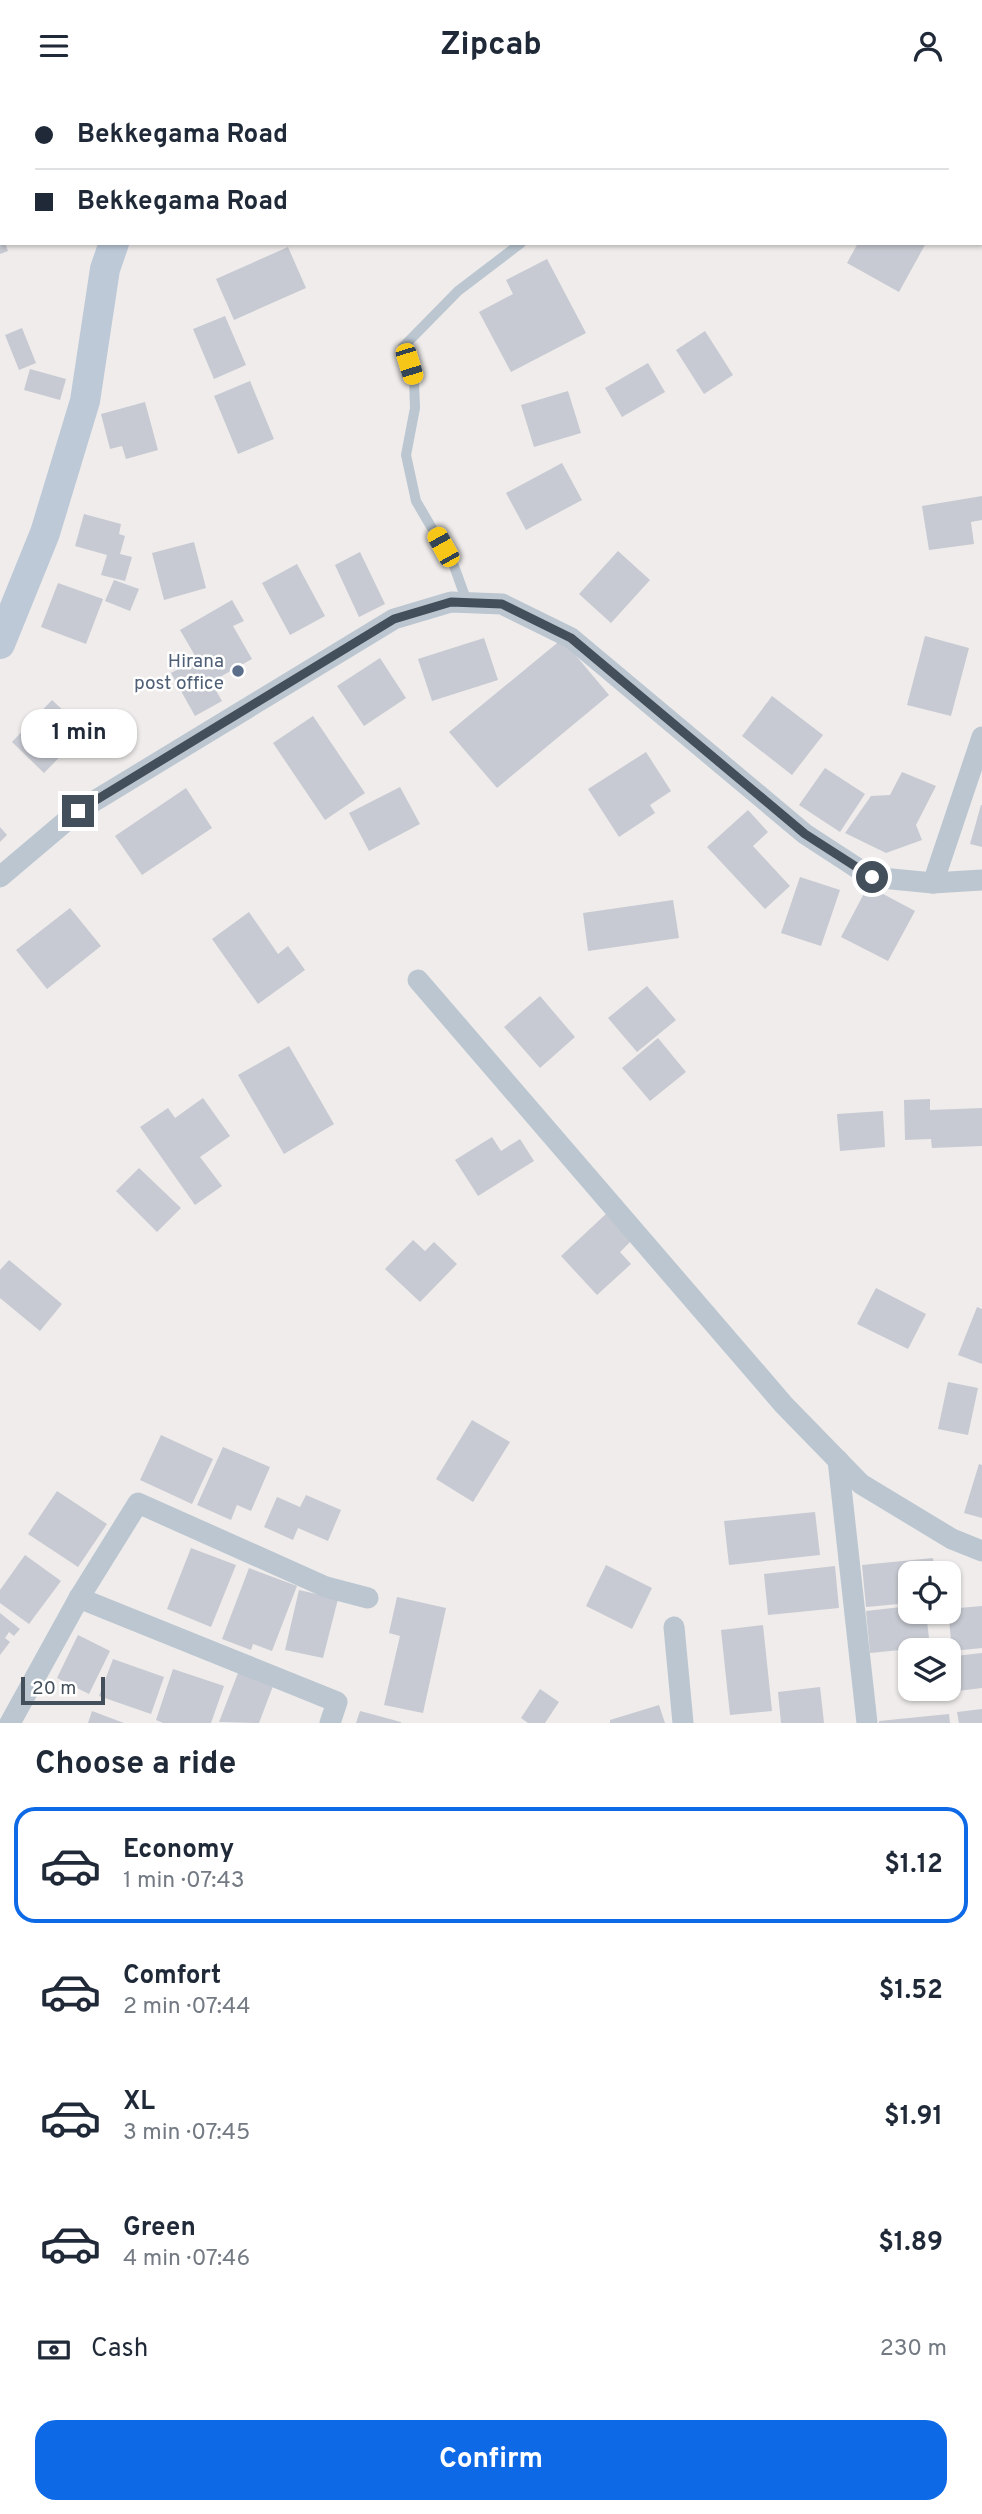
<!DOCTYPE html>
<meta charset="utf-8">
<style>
body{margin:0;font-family:Overpass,sans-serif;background:#f2f2f3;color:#1f2937;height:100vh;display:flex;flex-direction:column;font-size:26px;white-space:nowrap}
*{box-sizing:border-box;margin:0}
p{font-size:23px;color:#747a83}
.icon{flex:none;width:38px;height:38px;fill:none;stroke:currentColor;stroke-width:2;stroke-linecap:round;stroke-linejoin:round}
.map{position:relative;height:1632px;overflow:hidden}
.panel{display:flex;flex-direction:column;background:#fff;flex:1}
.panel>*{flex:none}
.banner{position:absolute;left:0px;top:0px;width:984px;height:154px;box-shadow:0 2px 5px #0004;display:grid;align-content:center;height:154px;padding:0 35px;background:#fff}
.buttons{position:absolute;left:898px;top:1470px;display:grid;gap:14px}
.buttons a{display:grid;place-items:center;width:63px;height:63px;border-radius:14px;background:#fff;box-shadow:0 2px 5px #0004;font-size:35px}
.scale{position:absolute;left:21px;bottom:18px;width:84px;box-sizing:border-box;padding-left:7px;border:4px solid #434f5a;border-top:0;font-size:19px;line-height:24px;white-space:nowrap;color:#434f5a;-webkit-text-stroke:5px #fff;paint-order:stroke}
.end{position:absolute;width:32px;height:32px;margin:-16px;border:9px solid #434f5a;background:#fff;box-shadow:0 0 0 4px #fff}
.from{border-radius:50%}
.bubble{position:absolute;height:49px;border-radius:21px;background:#fff;box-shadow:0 2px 5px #0004;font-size:23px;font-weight:700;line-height:49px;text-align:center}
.car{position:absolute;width:21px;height:42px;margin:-21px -10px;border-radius:9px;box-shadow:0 0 5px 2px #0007;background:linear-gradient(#f5c518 24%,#345 0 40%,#f5c518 0 76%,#345 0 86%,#f5c518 0)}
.banner b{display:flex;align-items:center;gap:24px;height:66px;font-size:26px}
.banner b+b{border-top:2px solid #e0e1e3}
.banner i{width:18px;height:18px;background:#1f2937}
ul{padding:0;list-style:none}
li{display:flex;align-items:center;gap:21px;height:116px;margin:0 14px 10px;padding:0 21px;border:4px solid transparent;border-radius:21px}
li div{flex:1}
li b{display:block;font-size:26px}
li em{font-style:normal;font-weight:700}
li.active{border-color:#0e69e7}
li>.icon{width:63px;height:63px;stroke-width:1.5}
h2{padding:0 35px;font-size:32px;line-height:84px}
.pay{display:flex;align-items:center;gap:18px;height:77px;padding:0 35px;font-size:26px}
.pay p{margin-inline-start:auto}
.cta{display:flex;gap:14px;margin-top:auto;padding:14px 35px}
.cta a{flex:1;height:80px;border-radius:21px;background:#0e69e7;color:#fff;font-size:28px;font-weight:700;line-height:80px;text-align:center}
header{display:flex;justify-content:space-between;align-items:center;height:91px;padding:0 35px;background:#fff;font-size:32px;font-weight:700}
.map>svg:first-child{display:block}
.building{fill:#c7cad2}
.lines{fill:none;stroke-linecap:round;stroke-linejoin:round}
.lane{stroke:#bbc6d0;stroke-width:10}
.street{stroke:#bbc6d0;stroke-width:21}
.secondary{stroke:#bdc9d7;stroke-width:30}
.route{stroke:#434f5a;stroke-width:9}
.service-dot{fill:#5c6f8a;stroke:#fff;stroke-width:2.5}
.labels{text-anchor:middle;stroke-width:5;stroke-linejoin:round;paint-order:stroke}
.service-label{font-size:19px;fill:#4e5e75;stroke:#fff;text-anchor:end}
</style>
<header><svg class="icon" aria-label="menu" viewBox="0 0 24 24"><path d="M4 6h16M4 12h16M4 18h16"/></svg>Zipcab<svg class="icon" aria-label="person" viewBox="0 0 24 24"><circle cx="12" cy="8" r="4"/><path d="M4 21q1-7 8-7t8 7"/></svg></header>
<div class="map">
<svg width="982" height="1632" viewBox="0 0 982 1632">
<rect width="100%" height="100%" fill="#efeceb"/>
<g class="building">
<path d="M0 152H5L8 160 0 163Z"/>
<path d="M858 152H926L899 201 847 172Z"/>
<path d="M288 156 306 197 234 229 216 188Z"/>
<path d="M547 168 586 242 511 281 479 221 513 203 506 189Z"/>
<path d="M225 225 246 274 214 288 193 238Z"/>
<path d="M22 237 36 272 19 279 5 244Z"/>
<path d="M705 240 733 284 704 303 676 259Z"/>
<path d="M648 272 665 301 622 326 605 297Z"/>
<path d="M30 278 66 288 60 309 24 299Z"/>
<path d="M250 290 274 348 238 363 214 305Z"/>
<path d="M568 300 581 342 534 356 521 314Z"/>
<path d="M145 311 158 359 126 368 122 355 110 358 101 323Z"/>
<path d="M562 372 582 409 526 439 506 402Z"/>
<path d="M982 405V429L971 431 974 453 929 459 922 415Z"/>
<path d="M84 423 121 433 119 443 125 445 120 463 132 466 125 490 101 484 107 464 75 455Z"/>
<path d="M194 451 206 497 164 509 152 462Z"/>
<path d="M618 460 650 489 611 532 579 503Z"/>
<path d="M360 461 385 513 359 526 335 474Z"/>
<path d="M297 473 325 525 290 544 262 492Z"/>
<path d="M114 489 139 498 130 520 105 510Z"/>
<path d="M58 492 103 508 86 553 41 536Z"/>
<path d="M232 509 244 530 233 535 252 568 211 591 222 610 195 625 171 582 197 568 180 539Z"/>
<path d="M925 545 969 557 951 625 907 614Z"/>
<path d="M484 547 498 589 432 610 418 568Z"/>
<path d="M562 548 609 604 497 697 449 641Z"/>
<path d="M380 567 406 607 364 635 337 595Z"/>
<path d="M772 605 823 644 792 684 742 645Z"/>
<path d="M52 609 85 640 44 682 12 651Z"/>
<path d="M313 625 365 702 325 729 273 652Z"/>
<path d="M646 661 671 700 650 714 655 722 619 746 588 698Z"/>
<path d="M825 677 865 703 840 741 799 714Z"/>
<path d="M902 681 936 695 916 734 922 749 886 762 845 742 871 705 890 704Z"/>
<path d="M400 696 420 733 369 760 349 722Z"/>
<path d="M186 697 212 737 142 784 115 745Z"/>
<path d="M981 714H982V756L970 753Z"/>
<path d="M748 719 768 741 753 755 790 795 765 818 707 756Z"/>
<path d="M0 736 7 744 0 751Z"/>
<path d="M800 786 840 799 821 855 781 842Z"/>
<path d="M868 795 915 820 888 870 841 846Z"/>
<path d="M673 809 679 847 588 860 583 822Z"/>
<path d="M70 817 101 855 47 898 16 859Z"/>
<path d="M249 821 278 863 288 855 305 879 258 913 212 848Z"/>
<path d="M647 895 676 929 637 961 608 927Z"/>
<path d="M540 905 575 946 540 977 504 936Z"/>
<path d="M658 947 686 981 650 1010 622 977Z"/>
<path d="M289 955 334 1033 284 1063 238 984Z"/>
<path d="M203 1007 230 1045 200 1066 222 1095 195 1114 140 1036 168 1017 175 1027Z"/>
<path d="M930 1008V1019L982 1017V1055L932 1057 931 1048 905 1049 904 1009Z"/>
<path d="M883 1020 885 1056 840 1060 837 1023Z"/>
<path d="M492 1046 501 1060 520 1048 534 1070 478 1105 455 1069Z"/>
<path d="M139 1077 181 1117 157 1141 116 1100Z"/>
<path d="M607 1122 632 1149 620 1161 631 1173 597 1204 561 1165Z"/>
<path d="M413 1149 425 1160 434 1151 457 1173 420 1211 385 1178Z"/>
<path d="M9 1169 62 1213 40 1240 0 1207V1179Z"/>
<path d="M876 1197 926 1223 908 1258 857 1233Z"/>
<path d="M977 1216 982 1218V1273L958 1264Z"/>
<path d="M948 1291 978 1297 968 1344 938 1338Z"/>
<path d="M472 1329 510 1351 473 1411 436 1388Z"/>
<path d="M161 1344 213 1368 192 1413 140 1389Z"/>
<path d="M223 1356 270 1376 251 1420 237 1414 231 1429 197 1414Z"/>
<path d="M979 1373 982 1374V1427L964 1422Z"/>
<path d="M57 1400 107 1433 78 1476 28 1443Z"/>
<path d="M306 1404 341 1419 328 1450 298 1437 293 1449 264 1436 277 1406 300 1416Z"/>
<path d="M815 1421 820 1464 729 1474 724 1430Z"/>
<path d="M191 1457 236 1474 211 1536 167 1518Z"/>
<path d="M25 1464 61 1490 29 1533 0 1512V1499Z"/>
<path d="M933 1467 934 1482H910V1512L866 1516 862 1474Z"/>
<path d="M606 1474 652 1497 632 1538 586 1515Z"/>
<path d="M835 1475 839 1517 768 1524 764 1483Z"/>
<path d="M249 1477 297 1495 272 1560 253 1553 251 1559 222 1548Z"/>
<path d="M299 1499 338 1508 323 1567 285 1559Z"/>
<path d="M397 1506 446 1517 423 1622 384 1614 400 1545 389 1542Z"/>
<path d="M910 1515V1521H926L930 1556 870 1562 866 1520Z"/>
<path d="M982 1515V1557L952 1560 948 1518Z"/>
<path d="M0 1522 20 1538 14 1545 9 1541 5 1547 10 1551 0 1564Z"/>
<path d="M763 1534 772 1620 730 1624 721 1539Z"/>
<path d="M78 1544 110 1560 89 1603 57 1587Z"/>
<path d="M982 1562V1597L958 1600 955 1565Z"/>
<path d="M113 1568 164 1586 151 1623 99 1605Z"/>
<path d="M173 1578 224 1595 211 1632H163L156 1629Z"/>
<path d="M238 1582 273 1595 259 1632 219 1631Z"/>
<path d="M820 1596 824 1632H781L778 1601Z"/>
<path d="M540 1598 559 1611 545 1632H528L521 1627Z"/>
<path d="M659 1614 665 1632H610V1629Z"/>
<path d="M982 1618V1632H959L957 1621Z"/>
<path d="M92 1620 124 1632H88Z"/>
<path d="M360 1620 401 1631V1632H356Z"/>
<path d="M949 1623 950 1632H879V1630Z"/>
</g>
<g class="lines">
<path class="lane" d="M467 511 454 475 416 410 406 364 415 317 414 290 403 256 458 200 521 152"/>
<g class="street">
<path d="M0 786 78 720 394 528 451 511 502 513 571 547 805 743 871 786 933 792 982 789"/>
<path d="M933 792 982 646"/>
<path d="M418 889 784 1314 861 1393 952 1448 982 1460"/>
<path d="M838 1369 867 1632"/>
<path d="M79 1507 337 1611 330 1632"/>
<path d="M674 1536 683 1632"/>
<path d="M10 1632 79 1507 138 1412 326 1496 368 1507"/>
</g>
<g class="secondary">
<path d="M221 2 223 0"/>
<path d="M0 553 45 442 85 310 105 178 114 152"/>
</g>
</g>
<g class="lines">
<path class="route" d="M78 720 394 528 451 511 502 513 571 547 805 743 872 786"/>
</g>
<circle class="service-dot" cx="238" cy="580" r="7"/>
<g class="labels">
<g class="service-label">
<text x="224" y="576">Hirana<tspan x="224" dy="22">post office</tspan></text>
</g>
</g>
</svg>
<div class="buttons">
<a><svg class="icon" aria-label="locate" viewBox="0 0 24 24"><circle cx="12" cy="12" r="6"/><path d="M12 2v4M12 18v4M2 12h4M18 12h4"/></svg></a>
<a><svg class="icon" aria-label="layers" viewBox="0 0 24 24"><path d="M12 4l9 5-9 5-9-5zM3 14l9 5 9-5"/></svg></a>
</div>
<div class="scale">20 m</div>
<i class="end from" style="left:872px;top:786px"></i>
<i class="end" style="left:78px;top:720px"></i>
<div class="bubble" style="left:21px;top:618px;width:116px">1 min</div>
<i class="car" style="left:409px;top:273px;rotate:163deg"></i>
<i class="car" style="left:443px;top:456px;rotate:331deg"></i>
<div class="banner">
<b><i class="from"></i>Bekkegama Road</b>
<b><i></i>Bekkegama Road</b>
</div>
</div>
<section class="panel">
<h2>Choose a ride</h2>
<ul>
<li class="active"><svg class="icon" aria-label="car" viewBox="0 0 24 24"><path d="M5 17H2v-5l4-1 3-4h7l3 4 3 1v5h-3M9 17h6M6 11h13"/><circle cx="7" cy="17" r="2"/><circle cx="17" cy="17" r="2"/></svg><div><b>Economy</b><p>1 min · 07:43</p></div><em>$1.12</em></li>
<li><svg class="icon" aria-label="car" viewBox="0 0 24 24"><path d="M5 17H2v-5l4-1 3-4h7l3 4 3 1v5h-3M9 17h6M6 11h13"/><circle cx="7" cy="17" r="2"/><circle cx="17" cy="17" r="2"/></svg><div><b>Comfort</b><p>2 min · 07:44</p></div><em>$1.52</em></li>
<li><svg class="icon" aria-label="car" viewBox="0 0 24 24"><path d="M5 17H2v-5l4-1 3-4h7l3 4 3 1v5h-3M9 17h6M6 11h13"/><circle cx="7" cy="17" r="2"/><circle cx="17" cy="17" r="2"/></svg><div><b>XL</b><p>3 min · 07:45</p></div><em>$1.91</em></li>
<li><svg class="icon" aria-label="car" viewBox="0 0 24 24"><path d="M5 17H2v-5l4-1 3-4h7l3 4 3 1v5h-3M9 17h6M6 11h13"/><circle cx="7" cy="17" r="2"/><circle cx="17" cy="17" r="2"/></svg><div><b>Green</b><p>4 min · 07:46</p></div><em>$1.89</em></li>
</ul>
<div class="pay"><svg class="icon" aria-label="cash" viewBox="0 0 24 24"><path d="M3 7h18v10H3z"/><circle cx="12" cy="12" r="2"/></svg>Cash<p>230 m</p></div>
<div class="cta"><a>Confirm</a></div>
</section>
